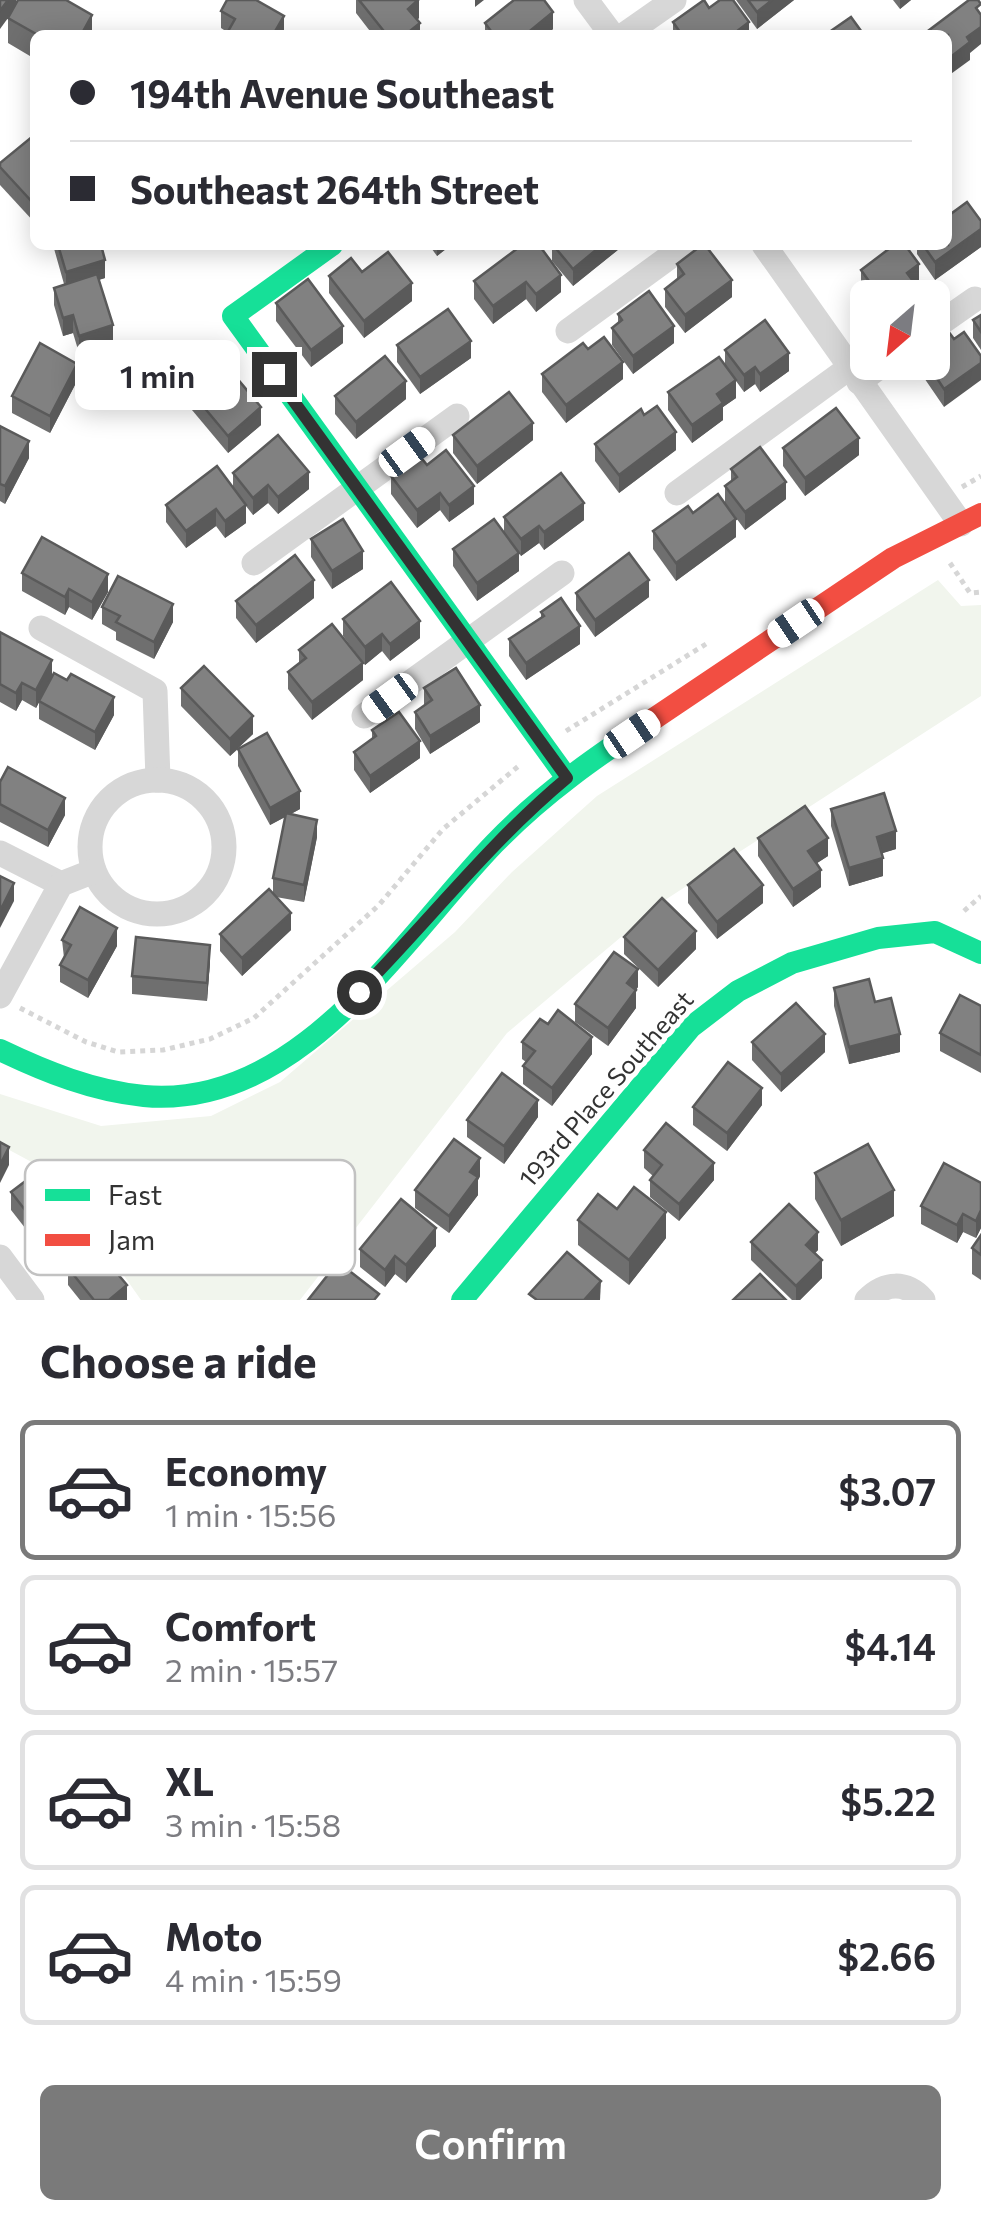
<!DOCTYPE html>
<meta charset="utf-8">
<style>
body{margin:0;font-family:Commissioner,sans-serif;background:#f2f2f3;color:#2b2b33;height:100vh;display:flex;flex-direction:column;font-size:38px;white-space:nowrap}
*{box-sizing:border-box;margin:0}
p{font-size:32px;color:#7c7c81}
.icon{flex:none;width:55px;height:55px;fill:none;stroke:currentColor;stroke-width:2;stroke-linecap:round;stroke-linejoin:round}
.map{position:relative;height:1300px;overflow:hidden}
.drawer{display:flex;flex-direction:column;background:#fff;flex:1}
.drawer>*{flex:none}
.banner{position:absolute;left:30px;top:30px;width:922px;height:220px;border-radius:15px;box-shadow:0 5px 25px #0003;display:grid;align-content:center;height:220px;padding:0 40px;background:#fff}
.needle{width:65px;rotate:208deg}
.controls{position:absolute;left:850px;top:280px;display:grid;gap:20px}
.controls a{display:grid;place-items:center;width:100px;height:100px;border-radius:15px;background:#fff;box-shadow:0 5px 25px #0003;font-size:50px}
.end{position:absolute;width:45px;height:45px;margin:-22px;border:12px solid #333;background:#fff;box-shadow:0 0 0 5px #fff}
.from{border-radius:50%}
.bubble{position:absolute;height:70px;border-radius:15px;background:#fff;box-shadow:0 5px 25px #0003;font-size:32px;font-weight:600;line-height:70px;text-align:center}
.car{position:absolute;width:30px;height:60px;margin:-30px -15px;border-radius:12px;box-shadow:0 0 8px 2px #0007;background:linear-gradient(#fff 24%,#345 0 40%,#fff 0 76%,#345 0 86%,#fff 0)}
.banner b{display:flex;align-items:center;gap:35px;height:95px;font-size:38px}
.banner b+b{border-top:2px solid #e1e1e2}
.banner i{width:25px;height:25px;background:#2b2b33}
ul{padding:0;list-style:none}
li{display:flex;align-items:center;gap:30px;height:140px;margin:0 20px 15px;padding:0 20px;border:5px solid #e1e1e2;border-radius:15px}
li div{flex:1}
li b{display:block;font-size:38px}
li em{font-style:normal;font-weight:600}
li.on{border-color:#7a7a7a}
li>.icon{width:90px;height:90px;stroke-width:1.5}
h2{padding:0 40px;font-size:45px;line-height:120px}
.button{display:flex;gap:20px;margin-top:auto;padding:20px 40px}
.button a{flex:1;height:115px;border-radius:15px;background:#7a7a7a;color:#fff;font-size:40px;font-weight:600;line-height:115px;text-align:center}
.map>svg:first-child{display:block}
.green{fill:#f1f5ed}
.lines{fill:none;stroke-linecap:round;stroke-linejoin:round}
.path{stroke:#d6d6d6;stroke-width:5;stroke-dasharray:5 5;stroke-linecap:butt}
.street{stroke:#d7d7d7;stroke-width:25}
.fast{stroke:#16e098;stroke-width:22}
.jam{stroke:#f24e42;stroke-width:22}
.wall{fill:#6f6f6f}
.shaded-wall{fill:#5a5a5a}
.building{fill:#818181;stroke:#5a5a5a;stroke-width:2.5}
.route{stroke:#333;stroke-width:12}
.labels{text-anchor:middle;stroke-width:10;stroke-linejoin:round;paint-order:stroke}
.street-label{font-size:25px;fill:#333;stroke:#fff}
.key{fill:#fff;stroke:#c2c2c2;stroke-width:2.5}
.key-label{font-size:28px;fill:#333}
</style>
<div class="map">
<svg width="981" height="1300" viewBox="0 0 981 1300">
<rect width="100%" height="100%" fill="#fff"/>
<path class="green" d="M938 580 961 606 981 605V696L665 900 507 1033 300 1300H141L52 1173 0 1145V1094L101 1126 211 1116 280 1082 455 932 512 872 597 796Z"/>
<g class="lines">
<g class="path">
<path d="M962 487 981 476"/>
<path d="M950 563 970 593 981 592"/>
<path d="M566 731 706 644"/>
<path d="M964 911 981 896"/>
<path d="M20 1008 86 1042 118 1052 163 1050 210 1039 254 1018 379 905 443 829 521 764"/>
</g>
<g class="street">
<path d="M586 0 612 35"/>
<path d="M624 35 674 0"/>
<path d="M764 245 961 524"/>
<path d="M932 329 975 299"/>
<path d="M568 331 686 245"/>
<path d="M859 382 886 362"/>
<path d="M677 493 849 368"/>
<path d="M254 563 457 416"/>
<path d="M41 628 155 691 158 780"/>
<path d="M364 716 562 573"/>
<circle cx="157" cy="847" r="67"/>
<path d="M0 853 61 884"/>
<path d="M0 996 61 884 94 871"/>
<path d="M0 1257 32 1300"/>
<path d="M867 1300C885 1282 906 1281 923 1300"/>
</g>
<g class="fast">
<path d="M332 245 233 316 567 778"/>
<path d="M0 1050C46 1072 93 1091 144 1096 299 1110 401 941 494 844 542 794 598 755 655 718"/>
<path d="M462 1300 691 1027 738 991 792 963 878 938 935 932 981 953"/>
</g>
<path class="jam" d="M655 718 893 558 981 514"/>
</g>
<g class="wall">
<path d="M16 0V3L92 35H35V59L8 43V19Z"/>
<path d="M356 0H418L419 18 417 20 420 35H373L356 13Z"/>
<path d="M736 0H794L757 29Z"/>
<path d="M893 0H911L900 9Z"/>
<path d="M709 8 749 35H673V22Z"/>
<path d="M221 11 284 34 227 32 221 28Z"/>
<path d="M485 23 553 29 546 35H485Z"/>
<path d="M35 139V223L0 185V163Z"/>
<path d="M981 221V247L935 280 917 254V245H948Z"/>
<path d="M53 245H101L105 278 99 280 113 343 79 353 73 333 63 336 54 305V288L64 284Z"/>
<path d="M429 245H451L437 256Z"/>
<path d="M522 245 561 292 536 312 526 299 493 324 474 299V281Z"/>
<path d="M552 245H624L573 286 552 261Z"/>
<path d="M677 264 732 297 685 333 665 307V289L677 280Z"/>
<path d="M861 270 919 282 913 286V298H868L861 287Z"/>
<path d="M362 272 412 301 364 338 329 293V276Z"/>
<path d="M276 303 343 343 311 367 276 321Z"/>
<path d="M618 314 674 343 633 374 612 345V328L618 323Z"/>
<path d="M981 315V350L973 338V320Z"/>
<path d="M954 339 944 407 918 369V362H932Z"/>
<path d="M397 345 471 358 420 394 397 362Z"/>
<path d="M588 349 623 379 566 423 542 392V374Z"/>
<path d="M725 350 789 371 760 392 755 384 744 392 736 381V398L723 407V420L692 443 668 410V392L725 366Z"/>
<path d="M77 381 50 433 12 413V396Z"/>
<path d="M192 393 261 425 228 453 192 410Z"/>
<path d="M335 396 406 399 356 439 335 414Z"/>
<path d="M644 415 676 450 619 493 595 461V444Z"/>
<path d="M0 426 29 458 5 504 0 501Z"/>
<path d="M453 435 533 440 477 484 453 453Z"/>
<path d="M783 448 859 455 805 496 783 466Z"/>
<path d="M427 465 474 504 449 522 440 510 417 528 391 494V476Z"/>
<path d="M731 469 786 499 745 530 725 503V486L731 482Z"/>
<path d="M233 473 309 489 278 514 268 503 253 515 246 506V523L225 538 216 526 186 548 166 522V505L233 488Z"/>
<path d="M693 513 736 537 676 581 653 549V531Z"/>
<path d="M504 517 584 520 544 550 539 543 521 556 514 547 519 571 477 601 453 566V549L504 533Z"/>
<path d="M311 539 363 569 332 589 311 557Z"/>
<path d="M22 573 108 592 92 620 69 607 65 615 22 591Z"/>
<path d="M576 593 649 597 595 637 576 610Z"/>
<path d="M314 598 256 643 236 618V601Z"/>
<path d="M102 607 173 622 154 659 116 640V632L102 624Z"/>
<path d="M541 612 580 644 526 680 509 656V639L541 617Z"/>
<path d="M343 619 420 638 390 661 382 651 365 665 343 636Z"/>
<path d="M0 632 52 677 114 715 95 750 39 719V702L36 708 22 700 16 711 0 702Z"/>
<path d="M299 650 363 680 312 720 288 689V672L299 663Z"/>
<path d="M181 688 253 734 238 748 300 809 291 814 317 837 304 902 276 897 291 930 242 976 220 951V934L273 893V878L285 817 270 825 238 766V749L230 756 181 706Z"/>
<path d="M424 688 480 722 430 754 415 729V712L424 706Z"/>
<path d="M372 730 420 758 370 793 354 770V752L372 739Z"/>
<path d="M0 782 65 815 48 847 0 822Z"/>
<path d="M831 809 896 849 882 853 883 876 849 886 831 826Z"/>
<path d="M758 838 828 856 817 863 821 887 793 907 758 856Z"/>
<path d="M688 885 763 903 717 939 688 903Z"/>
<path d="M624 937 696 949 658 987 624 954Z"/>
<path d="M62 940 117 946 88 998 60 982V965L64 958Z"/>
<path d="M210 962 207 1001 132 994V976Z"/>
<path d="M638 987 636 990V1008L608 1046 575 1022V1004Z"/>
<path d="M834 988 875 1002 900 1052 849 1064 834 1006Z"/>
<path d="M981 1006V1073L940 1051V1033Z"/>
<path d="M548 1024 592 1054 552 1106 523 1084V1066L526 1062 522 1059V1042Z"/>
<path d="M752 1042 825 1052 781 1092 752 1060Z"/>
<path d="M762 1105 727 1151 693 1125V1107Z"/>
<path d="M538 1117 504 1164 467 1137V1120Z"/>
<path d="M644 1150 714 1180 679 1221 650 1197V1180L653 1176 644 1168Z"/>
<path d="M815 1173 894 1216 841 1246 815 1199Z"/>
<path d="M480 1176 478 1180V1195L449 1233 415 1208V1190Z"/>
<path d="M981 1183V1228L976 1238 963 1232 957 1243 921 1224V1206Z"/>
<path d="M11 1192 86 1239 54 1265 11 1210Z"/>
<path d="M617 1209 666 1238 629 1285 578 1245V1220Z"/>
<path d="M981 1235V1280L972 1274V1248Z"/>
<path d="M751 1242 818 1250 815 1253 822 1278 800 1300H792L751 1260Z"/>
<path d="M436 1246 406 1283 395 1274 385 1287 360 1267V1249Z"/>
<path d="M68 1268 127 1300H80L68 1285Z"/>
</g>
<g class="shaded-wall">
<path d="M8 0H16V7L0 29V11Z"/>
<path d="M419 0V18L408 27V9Z"/>
<path d="M475 0H484L475 7Z"/>
<path d="M772 0H794L757 29V12Z"/>
<path d="M900 0H911L900 9Z"/>
<path d="M553 12V29L546 35H525Z"/>
<path d="M92 15V35H81Z"/>
<path d="M284 16V34L283 35H273Z"/>
<path d="M749 22V35H732Z"/>
<path d="M420 23V35H405Z"/>
<path d="M981 27V44L970 53V60L948 76V59L967 37Z"/>
<path d="M981 229V247L935 280V262Z"/>
<path d="M437 245H451L437 256Z"/>
<path d="M602 245H624L573 286V269Z"/>
<path d="M105 260V278L66 289V272Z"/>
<path d="M919 264V282L913 286V298H891L907 273Z"/>
<path d="M561 275V292L536 312V294Z"/>
<path d="M732 280V297L685 333V315Z"/>
<path d="M526 282V299L493 324V306Z"/>
<path d="M412 283V301L364 338V321Z"/>
<path d="M73 315V333L63 336V318Z"/>
<path d="M113 325V343L79 353V336Z"/>
<path d="M343 326V343L311 367V350Z"/>
<path d="M674 326V343L633 374V356Z"/>
<path d="M471 341V358L420 394V377Z"/>
<path d="M789 353V371L760 392V374Z"/>
<path d="M623 362V379L566 423V405Z"/>
<path d="M981 363V380L944 407V389Z"/>
<path d="M77 364V381L50 433V416Z"/>
<path d="M755 367V384L744 392V375Z"/>
<path d="M736 380V398L723 407V420L692 443V425L717 394Z"/>
<path d="M406 381V399L356 439V422Z"/>
<path d="M261 407V425L228 453V436Z"/>
<path d="M533 423V440L477 484V466Z"/>
<path d="M676 432V450L619 493V475Z"/>
<path d="M859 438V455L805 496V478Z"/>
<path d="M29 441V458L5 504V486Z"/>
<path d="M309 472V489L278 514V497Z"/>
<path d="M786 482V499L745 530V512Z"/>
<path d="M268 485V503L253 515V498Z"/>
<path d="M474 486V504L449 522V505Z"/>
<path d="M440 493V510L417 528V510Z"/>
<path d="M584 503V520L544 550V532Z"/>
<path d="M246 505V523L225 538V521Z"/>
<path d="M216 509V526L186 548V531Z"/>
<path d="M736 519V537L676 581V563Z"/>
<path d="M539 526V543L521 556V539Z"/>
<path d="M363 551V569L332 589V571Z"/>
<path d="M519 553V571L477 601V583Z"/>
<path d="M108 574V592L92 620V602Z"/>
<path d="M314 580V598L256 643V625Z"/>
<path d="M649 580V597L595 637V620Z"/>
<path d="M69 589V607L65 615V597Z"/>
<path d="M173 604V622L154 659V642Z"/>
<path d="M420 621V638L390 661V644Z"/>
<path d="M580 626V644L526 680V663Z"/>
<path d="M382 634V651L365 665V647Z"/>
<path d="M52 660V678L36 708V690Z"/>
<path d="M363 663V680L312 720V702Z"/>
<path d="M22 683V700L16 711V693Z"/>
<path d="M114 697V715L95 750V732Z"/>
<path d="M480 705V722L430 754V736Z"/>
<path d="M253 716V734L230 756V739Z"/>
<path d="M420 741V758L370 793V776Z"/>
<path d="M300 791V809L270 825V808Z"/>
<path d="M65 798V815L48 847V830Z"/>
<path d="M317 820V837L304 902V885Z"/>
<path d="M896 831V849L877 855V837Z"/>
<path d="M828 838V856L808 869V851Z"/>
<path d="M883 858V876L849 886V868Z"/>
<path d="M821 870V887L793 907V889Z"/>
<path d="M14 883V901L0 928V911Z"/>
<path d="M763 885V903L717 939V922Z"/>
<path d="M291 913V930L242 976V958Z"/>
<path d="M117 928V946L88 998V980Z"/>
<path d="M696 931V949L658 987V970Z"/>
<path d="M210 945V962L207 1001V983Z"/>
<path d="M638 969V987L627 1001V983Z"/>
<path d="M636 990V1008L608 1046V1028Z"/>
<path d="M825 1034V1052L781 1092V1074Z"/>
<path d="M900 1034V1052L849 1064V1047Z"/>
<path d="M592 1037V1054L552 1106V1088Z"/>
<path d="M762 1088V1105L727 1151V1133Z"/>
<path d="M538 1100V1117L504 1164V1146Z"/>
<path d="M9 1147V1165L0 1183V1165Z"/>
<path d="M480 1158V1176L478 1180V1195L449 1233V1216L470 1172Z"/>
<path d="M714 1163V1180L679 1221V1204Z"/>
<path d="M894 1190V1216L841 1246V1220Z"/>
<path d="M981 1210V1228L976 1238V1221Z"/>
<path d="M666 1212V1238L629 1285V1260Z"/>
<path d="M963 1214V1232L957 1243V1225Z"/>
<path d="M86 1222V1239L54 1265V1247Z"/>
<path d="M436 1228V1246L406 1283V1265Z"/>
<path d="M818 1232V1250L806 1262V1245Z"/>
<path d="M395 1256V1274L385 1287V1270Z"/>
<path d="M822 1260V1278L800 1300H796V1286Z"/>
<path d="M601 1281 600 1300H584Z"/>
<path d="M127 1285V1300H109Z"/>
</g>
<g class="building">
<path d="M0 0H8L0 11Z"/>
<path d="M18 0H66L92 15 81 35H38L8 18Z"/>
<path d="M227 0H256L284 16 273 35H226L235 19 221 11Z"/>
<path d="M359 0H418L408 9 420 23 405 35H387Z"/>
<path d="M514 0H544L553 12 525 35H494L485 23Z"/>
<path d="M704 0 709 8 720 0H733L749 22 732 35H682L673 22Z"/>
<path d="M748 0H772L757 12Z"/>
<path d="M969 0H978L981 4 976 8 981 15V27L967 37 970 42 948 59V35H925L924 34Z"/>
<path d="M851 17 864 35H825Z"/>
<path d="M33 136 35 139V205L0 167V163Z"/>
<path d="M967 202 981 221V229L935 262 923 245H948V216Z"/>
<path d="M58 245H101L105 260 66 272Z"/>
<path d="M522 245H539L561 275 536 294 526 282 493 306 474 281Z"/>
<path d="M553 245H602L573 269Z"/>
<path d="M702 245H705L732 280 685 315 665 289 684 274 677 264Z"/>
<path d="M894 245H905L919 264 907 273 913 281 891 298H881L861 270Z"/>
<path d="M388 252 412 283 364 321 329 276 351 258 362 272Z"/>
<path d="M97 274 113 325 79 336 73 315 63 318 54 288Z"/>
<path d="M308 279 343 326 311 350 276 303Z"/>
<path d="M649 291 674 326 633 356 612 328 622 320 618 314Z"/>
<path d="M448 309 471 341 420 377 397 345Z"/>
<path d="M981 315V332L973 320Z"/>
<path d="M765 320 789 353 760 374 755 367 744 375 725 350Z"/>
<path d="M948 331 954 339 964 332 981 356V363L944 389 926 362H932V341Z"/>
<path d="M604 337 623 362 566 405 542 374 583 343 588 349Z"/>
<path d="M40 343 77 364 50 416 12 396Z"/>
<path d="M385 356 406 381 356 422 335 396Z"/>
<path d="M719 357 736 380 717 394 723 403 692 425 668 392Z"/>
<path d="M226 365 261 407 228 436 192 393Z"/>
<path d="M509 392 533 423 477 466 453 435Z"/>
<path d="M657 406 676 432 619 475 595 444 641 409 644 415Z"/>
<path d="M836 408 859 438 805 478 783 448Z"/>
<path d="M0 426 29 441 5 486 0 484Z"/>
<path d="M278 435 309 472 278 497 268 485 253 498 233 473Z"/>
<path d="M760 447 786 482 745 512 725 486 737 477 731 469Z"/>
<path d="M446 450 474 486 449 505 440 493 417 510 391 476 419 455 427 465Z"/>
<path d="M217 466 246 505 225 521 216 509 186 531 166 505Z"/>
<path d="M561 473 584 503 544 532 539 526 521 539 504 517Z"/>
<path d="M718 494 736 519 676 563 653 531 688 506 693 513Z"/>
<path d="M343 519 363 551 332 571 311 539Z"/>
<path d="M494 519 519 553 477 583 453 549Z"/>
<path d="M42 537 108 574 92 602 69 589 65 597 22 573Z"/>
<path d="M629 553 649 580 595 620 576 593Z"/>
<path d="M295 555 314 580 256 625 236 601Z"/>
<path d="M118 576 173 604 154 642 116 622 120 616 102 607Z"/>
<path d="M391 582 420 621 390 644 382 634 365 647 343 619Z"/>
<path d="M561 598 580 626 526 663 509 639 544 616 541 612Z"/>
<path d="M332 624 363 663 312 702 288 672 306 658 299 650Z"/>
<path d="M0 632 52 660 36 690 22 683 16 693 0 684Z"/>
<path d="M204 666 253 716 230 739 181 688Z"/>
<path d="M456 668 480 705 430 736 415 712 432 700 424 688Z"/>
<path d="M54 673 67 680 71 674 114 697 95 732 39 701Z"/>
<path d="M399 712 420 741 370 776 354 752 376 736 372 730Z"/>
<path d="M267 733 300 791 270 808 238 749Z"/>
<path d="M8 767 65 798 48 830 0 804V782Z"/>
<path d="M884 793 896 831 877 837 883 858 849 868 831 809Z"/>
<path d="M805 806 828 838 808 851 821 870 793 889 758 838Z"/>
<path d="M286 813 317 820 304 885 273 878Z"/>
<path d="M734 849 763 885 717 922 688 885Z"/>
<path d="M0 876 14 883 0 911Z"/>
<path d="M269 889 291 913 242 958 220 934Z"/>
<path d="M662 898 696 931 658 970 624 937Z"/>
<path d="M80 907 117 928 88 980 60 965 71 945 62 940Z"/>
<path d="M136 937 210 945 207 983 132 976Z"/>
<path d="M614 952 638 969 627 983 636 990 608 1028 575 1004Z"/>
<path d="M869 979 875 1002 891 998 900 1034 849 1047 834 988Z"/>
<path d="M960 995 981 1006V1055L940 1033Z"/>
<path d="M796 1003 825 1034 781 1074 752 1042Z"/>
<path d="M558 1010 592 1037 552 1088 523 1066 535 1051 522 1042 540 1019 548 1024Z"/>
<path d="M728 1062 762 1088 727 1133 693 1107Z"/>
<path d="M502 1073 538 1100 504 1146 467 1120Z"/>
<path d="M666 1123 714 1163 679 1204 650 1180 662 1165 644 1150Z"/>
<path d="M454 1139 480 1158 470 1172 478 1177 449 1216 415 1190Z"/>
<path d="M0 1142 9 1147 0 1165Z"/>
<path d="M868 1144 894 1190 841 1220 815 1173Z"/>
<path d="M944 1163 981 1183V1210L976 1221 963 1214 957 1225 921 1206Z"/>
<path d="M44 1167 86 1222 54 1247 11 1192Z"/>
<path d="M634 1187 666 1212 629 1260 578 1220 598 1194 617 1209Z"/>
<path d="M401 1199 436 1228 406 1265 395 1256 385 1270 360 1249Z"/>
<path d="M789 1204 818 1232 806 1245 822 1260 796 1286 751 1242Z"/>
<path d="M981 1235V1255L972 1248Z"/>
<path d="M94 1246 127 1285 109 1300H94L68 1268Z"/>
<path d="M567 1252 601 1281 584 1300H537L529 1294Z"/>
<path d="M338 1262 379 1294 374 1300H308Z"/>
<path d="M760 1274 786 1300H733Z"/>
</g>
<g class="lines">
<path class="route" d="M274 374 567 778C490 842 429 921 359 992"/>
</g>
<g class="labels">
<g class="street-label">
<text transform="translate(606 1089) rotate(-49)" y="9">193rd Place Southeast</text>
</g>
</g>
<rect x="25" y="1160" width="330" height="115" rx="15" class="key"/>
<rect x="45" y="1189" width="45" height="12" fill="#16e098"/>
<rect x="45" y="1234" width="45" height="12" fill="#f24e42"/>
<g class="key-label">
<text x="108" y="1205">Fast</text>
<text x="108" y="1250">Jam</text>
</g>
</svg>
<div class="controls">
<a><svg class="needle" viewBox="-14 -14 28 28"><path d="M0-13l5 13h-10z" fill="#e53935"/><path d="M0 13l5-13h-10z" fill="#7c7c81"/></svg></a>
</div>
<i class="end from" style="left:359px;top:992px"></i>
<i class="end" style="left:274px;top:374px"></i>
<div class="bubble" style="left:75px;top:340px;width:165px">1 min</div>
<i class="car" style="left:407px;top:452px;rotate:54deg"></i>
<i class="car" style="left:796px;top:623px;rotate:236deg"></i>
<i class="car" style="left:390px;top:698px;rotate:234deg"></i>
<i class="car" style="left:632px;top:734px;rotate:56deg"></i>
<div class="banner">
<b><i class="from"></i>194th Avenue Southeast</b>
<b><i></i>Southeast 264th Street</b>
</div>
</div>
<section class="drawer">
<h2>Choose a ride</h2>
<ul>
<li class="on"><svg class="icon" aria-label="car" viewBox="0 0 24 24"><path d="M5 17H2v-5l4-1 3-4h7l3 4 3 1v5h-3M9 17h6M6 11h13"/><circle cx="7" cy="17" r="2"/><circle cx="17" cy="17" r="2"/></svg><div><b>Economy</b><p>1 min · 15:56</p></div><em>$3.07</em></li>
<li><svg class="icon" aria-label="car" viewBox="0 0 24 24"><path d="M5 17H2v-5l4-1 3-4h7l3 4 3 1v5h-3M9 17h6M6 11h13"/><circle cx="7" cy="17" r="2"/><circle cx="17" cy="17" r="2"/></svg><div><b>Comfort</b><p>2 min · 15:57</p></div><em>$4.14</em></li>
<li><svg class="icon" aria-label="car" viewBox="0 0 24 24"><path d="M5 17H2v-5l4-1 3-4h7l3 4 3 1v5h-3M9 17h6M6 11h13"/><circle cx="7" cy="17" r="2"/><circle cx="17" cy="17" r="2"/></svg><div><b>XL</b><p>3 min · 15:58</p></div><em>$5.22</em></li>
<li><svg class="icon" aria-label="car" viewBox="0 0 24 24"><path d="M5 17H2v-5l4-1 3-4h7l3 4 3 1v5h-3M9 17h6M6 11h13"/><circle cx="7" cy="17" r="2"/><circle cx="17" cy="17" r="2"/></svg><div><b>Moto</b><p>4 min · 15:59</p></div><em>$2.66</em></li>
</ul>
<div class="button"><a>Confirm</a></div>
</section>
